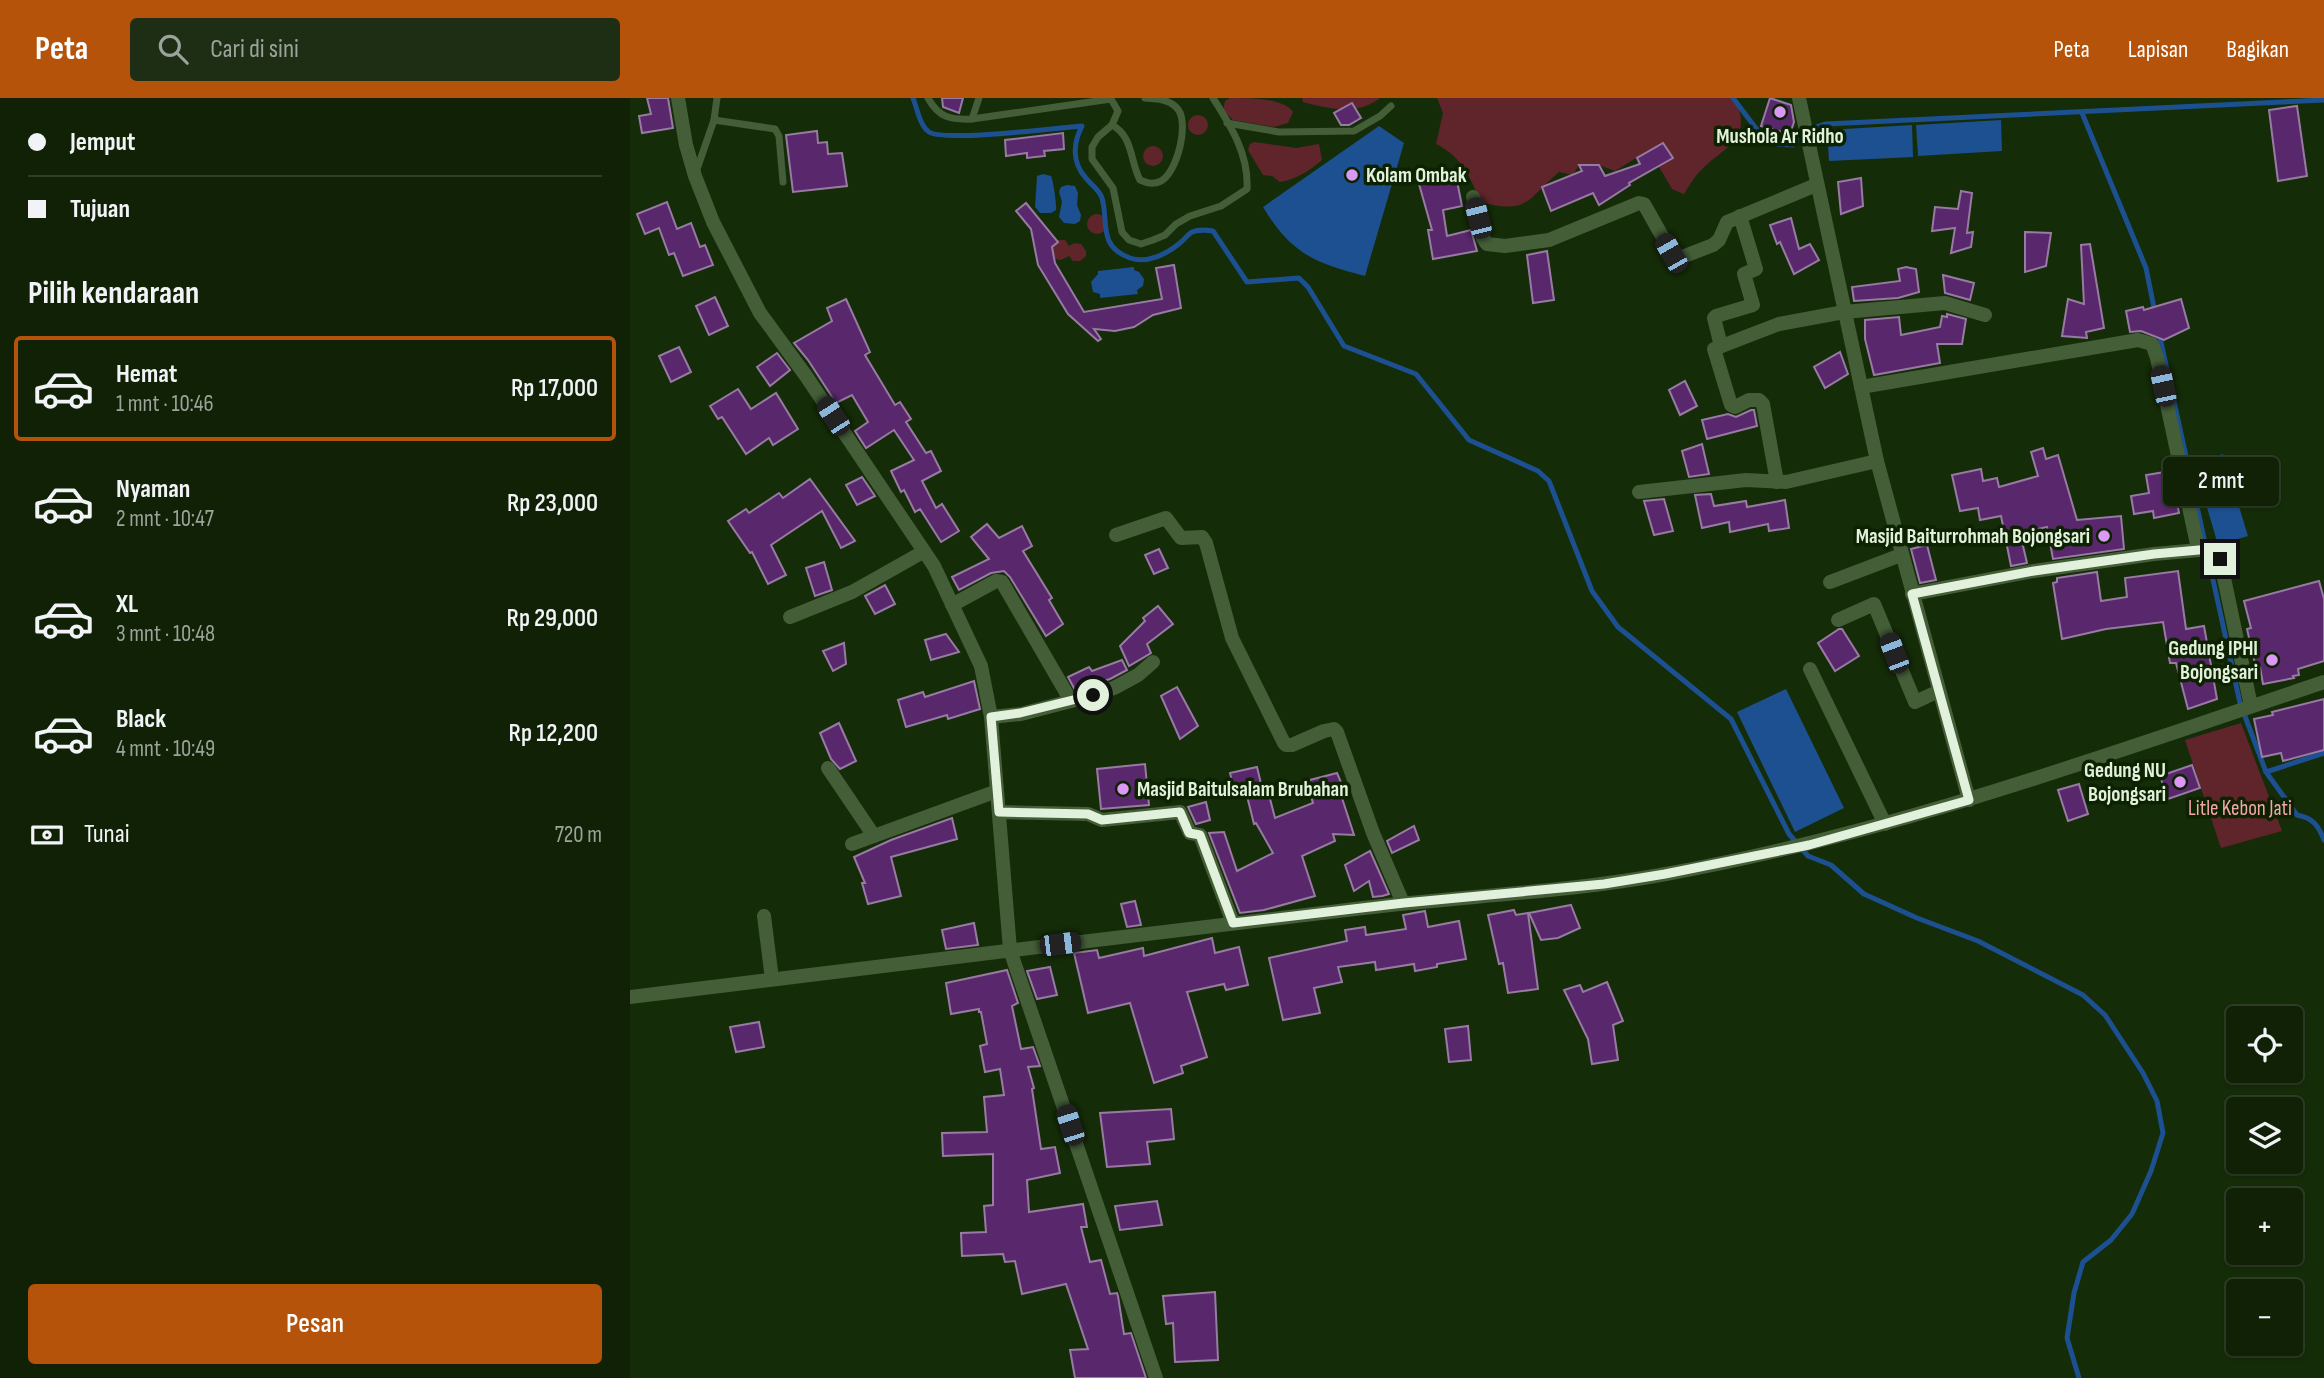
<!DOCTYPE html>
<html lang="id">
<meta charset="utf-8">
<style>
body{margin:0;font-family:"Sofia Sans Condensed",sans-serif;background:#1e2e14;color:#f1f3f6;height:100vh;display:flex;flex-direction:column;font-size:26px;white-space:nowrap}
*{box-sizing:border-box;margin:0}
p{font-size:23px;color:#9ca39b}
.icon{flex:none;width:38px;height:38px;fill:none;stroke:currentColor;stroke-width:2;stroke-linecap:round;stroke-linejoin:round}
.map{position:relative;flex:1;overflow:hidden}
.side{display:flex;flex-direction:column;background:#102106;width:630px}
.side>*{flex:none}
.guide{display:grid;align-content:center;height:154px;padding:0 28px;background:#102106}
.fabs{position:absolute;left:1596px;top:908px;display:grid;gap:14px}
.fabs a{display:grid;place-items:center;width:77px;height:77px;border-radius:7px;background:#102106;box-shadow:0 2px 5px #0004,0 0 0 2px #303e28;font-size:35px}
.end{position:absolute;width:32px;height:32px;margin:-16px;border:9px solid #e2f1db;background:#111;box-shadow:0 0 0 4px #111}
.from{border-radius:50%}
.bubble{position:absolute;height:49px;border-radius:7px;background:#102106;box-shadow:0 2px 5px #0004,0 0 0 2px #303e28;font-size:23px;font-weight:600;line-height:49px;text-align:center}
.car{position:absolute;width:21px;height:42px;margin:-21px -10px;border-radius:9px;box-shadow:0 0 5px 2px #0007;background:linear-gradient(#222 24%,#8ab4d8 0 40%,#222 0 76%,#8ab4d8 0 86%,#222 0)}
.guide b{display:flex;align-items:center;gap:24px;height:66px;font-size:26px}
.guide b+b{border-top:2px solid #303e28}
.guide i{width:18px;height:18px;background:#f1f3f6}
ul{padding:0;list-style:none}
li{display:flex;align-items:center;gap:21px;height:105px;margin:0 14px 10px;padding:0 14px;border:4px solid transparent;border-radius:7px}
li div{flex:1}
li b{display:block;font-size:26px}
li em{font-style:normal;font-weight:600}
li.active{border-color:#b45309}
li>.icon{width:63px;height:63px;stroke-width:1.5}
h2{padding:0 28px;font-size:32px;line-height:84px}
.pay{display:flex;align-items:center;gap:18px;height:77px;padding:0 28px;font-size:26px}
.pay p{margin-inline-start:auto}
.primary-button{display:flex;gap:14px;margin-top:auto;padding:14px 28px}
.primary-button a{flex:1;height:80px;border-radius:7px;background:#b45309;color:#fff;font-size:28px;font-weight:600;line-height:80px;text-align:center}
header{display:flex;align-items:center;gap:42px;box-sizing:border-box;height:98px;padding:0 35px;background:#b45309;color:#fff}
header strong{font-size:33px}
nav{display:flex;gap:38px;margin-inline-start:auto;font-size:24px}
.search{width:490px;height:63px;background:#1e2e14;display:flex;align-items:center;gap:18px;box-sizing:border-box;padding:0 24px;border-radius:7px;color:#9ca39b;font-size:26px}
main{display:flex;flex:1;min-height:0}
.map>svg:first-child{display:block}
.green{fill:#60252b}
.water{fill:#1c5091}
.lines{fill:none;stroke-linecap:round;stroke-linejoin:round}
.stream{stroke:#1c5091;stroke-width:5}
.building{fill:#59286c;stroke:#977ba3;stroke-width:2}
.lane{stroke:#445e38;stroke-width:7}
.street{stroke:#445e38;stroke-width:14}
.route{stroke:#e2f1db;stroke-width:9}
.poi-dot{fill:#db99f5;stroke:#0c2200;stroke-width:2.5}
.labels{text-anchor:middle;stroke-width:7;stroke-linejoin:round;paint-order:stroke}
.poi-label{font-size:21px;font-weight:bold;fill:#e2f1db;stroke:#0c2200;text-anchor:end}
.park-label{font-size:21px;fill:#f3a7ab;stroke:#0c2200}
</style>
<header>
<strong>Peta</strong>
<div class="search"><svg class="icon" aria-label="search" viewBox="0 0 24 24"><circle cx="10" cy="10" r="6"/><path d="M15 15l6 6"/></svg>Cari di sini</div>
<nav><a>Peta</a><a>Lapisan</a><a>Bagikan</a></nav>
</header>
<main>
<section class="side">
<div class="guide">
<b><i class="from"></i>Jemput</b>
<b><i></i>Tujuan</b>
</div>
<h2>Pilih kendaraan</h2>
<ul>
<li class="active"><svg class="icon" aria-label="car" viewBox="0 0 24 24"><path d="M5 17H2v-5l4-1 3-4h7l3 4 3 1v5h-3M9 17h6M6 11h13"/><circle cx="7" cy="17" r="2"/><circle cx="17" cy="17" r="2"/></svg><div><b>Hemat</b><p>1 mnt · 10:46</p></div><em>Rp 17,000</em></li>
<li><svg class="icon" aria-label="car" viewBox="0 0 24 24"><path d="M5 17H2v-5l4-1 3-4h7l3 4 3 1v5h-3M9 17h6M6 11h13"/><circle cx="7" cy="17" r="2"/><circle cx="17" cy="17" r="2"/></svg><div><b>Nyaman</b><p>2 mnt · 10:47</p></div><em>Rp 23,000</em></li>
<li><svg class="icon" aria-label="car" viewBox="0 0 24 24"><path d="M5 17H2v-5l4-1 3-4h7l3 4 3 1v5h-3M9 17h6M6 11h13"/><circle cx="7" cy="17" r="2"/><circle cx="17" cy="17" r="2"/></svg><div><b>XL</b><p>3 mnt · 10:48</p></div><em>Rp 29,000</em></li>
<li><svg class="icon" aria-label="car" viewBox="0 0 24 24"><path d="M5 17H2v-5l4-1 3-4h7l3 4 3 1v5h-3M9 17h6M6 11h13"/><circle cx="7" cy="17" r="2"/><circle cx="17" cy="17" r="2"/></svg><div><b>Black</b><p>4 mnt · 10:49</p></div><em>Rp 12,200</em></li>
</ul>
<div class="pay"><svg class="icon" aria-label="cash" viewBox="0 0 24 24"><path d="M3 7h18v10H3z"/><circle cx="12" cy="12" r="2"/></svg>Tunai<p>720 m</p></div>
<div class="primary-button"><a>Pesan</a></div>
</section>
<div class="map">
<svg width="1694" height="1280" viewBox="0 0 1694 1280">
<rect width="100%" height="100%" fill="#152c08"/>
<g class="green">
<path d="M600 0C620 0 654 0 663 14L658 25 644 29 603 22 593 12 595 3Z"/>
<path d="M672 0H750C727 18 700 11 673 4Z"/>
<path d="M807 0H1105C1123 43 1097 46 1071 72 1064 79 1059 88 1054 96L1042 91 1019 52 985 73 969 67 962 78 949 67 943 77 929 74C897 101 899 117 850 104 841 79 831 58 806 46L813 15Z"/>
<circle cx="568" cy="27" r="10"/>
<path d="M624 44 666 50 689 46 692 62C679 73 667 81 650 84L642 78 633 77 618 52 620 46Z"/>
<circle cx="523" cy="58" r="10"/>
<circle cx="467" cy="126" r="10"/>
<path d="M427 142H435L439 148 445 145 451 146 456 153V158L450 163H443L439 158 431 162 425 161 420 156 421 147Z"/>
<path d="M1611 625 1652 733 1591 750 1555 642Z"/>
</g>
<g class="water">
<path d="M1371 22 1372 53 1288 58 1286 27Z"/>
<path d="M1282 27 1283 59 1199 63 1197 32Z"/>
<path d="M749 28 774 45 735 178C685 165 661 156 633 109Z"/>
<path d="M413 76 421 78C423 81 427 109 426 112L421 115H410L405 109 407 78Z"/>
<path d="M437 87 445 88 448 95 447 107 451 117 450 123 445 126 434 125 429 119 432 104 429 94 431 89Z"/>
<path d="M504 169V172L509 174 514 181 513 188 507 192 508 196 470 200V196L463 194 461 184 468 176V173Z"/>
<path d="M1593 356 1618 438 1588 447 1564 365Z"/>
<path d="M1156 591 1214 710 1165 734 1107 614Z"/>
</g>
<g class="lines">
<g class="stream">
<path d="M283 0C287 10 290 28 299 34 315 44 427 30 452 28 443 45 442 64 455 79 460 86 469 91 472 100 479 123 467 148 500 160 517 166 537 156 550 145 554 142 557 137 562 134 569 131 576 132 583 133L617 184 669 180 678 189 714 248 786 276 839 342 908 373 919 383 962 493 988 529 1101 621 1159 736 1178 758 1201 767 1234 796 1287 820 1348 843 1453 897 1475 917 1513 975 1527 1003 1533 1035 1521 1073 1502 1116 1481 1142 1453 1164 1444 1195 1437 1240 1449 1280"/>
<path d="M1103 0 1134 41 1147 46 1163 47 1180 31 1196 26 1694 2"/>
<path d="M1452 15 1516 170 1525 215"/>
<path d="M1529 235 1610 605 1636 674 1667 717C1683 720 1688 727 1694 742"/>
<path d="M1636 674 1694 655"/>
</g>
</g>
<g class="building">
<path d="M17 0H38L43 30 12 35 9 18 21 16Z"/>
<path d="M312 0H333L329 15 313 9Z"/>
<path d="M1140 0 1161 7 1164 24 1160 36 1131 28Z"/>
<path d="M722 5 731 20 719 27H711L704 15Z"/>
<path d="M1667 8 1677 78 1648 83 1639 12Z"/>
<path d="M187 33 188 45 197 44 198 56 212 55 217 88 163 94 156 37Z"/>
<path d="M433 35 434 51 414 53 415 58 397 60V55L376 58 375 42Z"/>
<path d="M1033 45 1043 60 999 85 1000 87 969 107 963 95 921 113 912 89 952 73 949 67H969L975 78 1010 66 1007 60Z"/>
<path d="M787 79 827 83 832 108 813 112 817 138 841 132 847 153 803 161 798 132H802Z"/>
<path d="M1231 80 1233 108 1211 116 1208 84Z"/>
<path d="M1331 93 1342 95 1337 135 1343 134 1341 149 1321 155 1325 130 1302 133 1305 109 1328 111Z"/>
<path d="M37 104 47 131 61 125 70 149 75 147 83 167 53 178 44 155 39 157 29 130 15 136 7 116Z"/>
<path d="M396 105 428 144 422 149 425 165 454 214 532 201 526 170 544 167 551 210 523 217 504 229 485 233 464 231 471 241 468 243 438 216 408 167 401 131 386 113Z"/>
<path d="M1161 120 1169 151 1180 146 1189 162 1164 176 1150 144 1147 146 1140 127Z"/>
<path d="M1395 134 1421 135 1416 168 1395 174Z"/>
<path d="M1460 146 1474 230 1456 234 1457 240 1432 238 1438 201 1454 206 1451 147Z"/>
<path d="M917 153 924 202 903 205 897 157Z"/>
<path d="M1276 169 1286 171 1289 194 1268 200 1224 203 1222 189 1270 183 1268 171Z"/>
<path d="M1313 177 1344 185 1340 202 1315 195Z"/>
<path d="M85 199 98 228 79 237 66 208Z"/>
<path d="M216 201 240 254 235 257 265 307 270 304 281 321 276 324 296 355 301 353 311 373 292 383 306 410 312 406 329 433 311 444 290 411 285 414 274 392 271 394 261 373 284 362 264 332 236 350 225 333 238 324 222 297 206 305 178 262 164 245 202 223 197 210Z"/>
<path d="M1551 201 1559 230 1534 242 1511 233 1500 234 1496 213 1513 209 1514 212Z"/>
<path d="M1317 216 1336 221 1332 246H1307L1310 265 1244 277 1235 241V222L1269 219 1271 237 1310 229 1312 218 1317 219Z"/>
<path d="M49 249 61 274 41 284 29 258Z"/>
<path d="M1210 254 1218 276 1195 290 1184 269Z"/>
<path d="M147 255 160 272 140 288 127 269Z"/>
<path d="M1055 283 1067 308 1050 317 1039 292Z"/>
<path d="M108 291 121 311 146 295 168 331 143 347 139 340 116 356 92 319 88 321 80 308Z"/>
<path d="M1121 312H1124L1127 328 1077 341 1072 322 1098 316 1106 319Z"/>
<path d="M1072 346 1079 376 1059 379 1052 353Z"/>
<path d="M1413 350 1416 361 1428 357 1447 422 1491 418 1494 451 1423 461 1417 429 1390 435 1397 465 1381 468 1371 418 1350 422 1348 410 1330 413 1322 377 1351 371 1353 383 1367 380 1369 389 1408 378 1401 354Z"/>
<path d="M1541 373 1549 415 1524 420 1523 413 1504 416 1501 398 1519 395 1516 377Z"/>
<path d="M232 379 245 398 227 407 216 387Z"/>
<path d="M180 381 225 443 211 450 192 413 141 447 156 477 138 486 122 454 120 455 98 423 116 411 119 415 149 395 153 400Z"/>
<path d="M1081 396 1084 408 1116 403 1117 409 1155 402 1159 430 1139 433 1138 426 1100 434 1099 424 1072 430 1065 397Z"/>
<path d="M1034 401 1043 433 1024 437 1014 403Z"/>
<path d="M357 426 369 440 392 428 402 448 393 453 422 500 419 502 433 526 416 538 380 479 374 473 361 475 329 492 322 479 359 461 341 439Z"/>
<path d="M1297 447 1306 482 1290 485 1281 451Z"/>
<path d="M529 451 538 470 524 476 515 457Z"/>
<path d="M194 464 202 492 185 498 176 470Z"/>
<path d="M1548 473 1556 531 1574 528 1587 601 1558 611 1546 565H1540L1533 524 1476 531 1432 541 1423 485 1427 484V480L1467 474 1471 503 1497 499 1495 480Z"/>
<path d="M1689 483 1694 501V563L1668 571 1669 577 1663 578 1664 580 1633 586 1630 569 1626 570 1617 531 1621 530 1614 503Z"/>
<path d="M255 487 265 506 245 516 235 498Z"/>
<path d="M528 508 543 526 517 546 521 555 499 568 490 548 515 523 513 520Z"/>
<path d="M1209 531H1212L1229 558 1205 573 1188 545Z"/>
<path d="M316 536 329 554 301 562 295 542Z"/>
<path d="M214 545 216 566 203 573 193 553Z"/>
<path d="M492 562 497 572 480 581 445 592 438 579 459 569 462 573Z"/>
<path d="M344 583 350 611 318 621 317 617 276 629 268 602 293 594 295 599Z"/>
<path d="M547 589 568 628 550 641 531 598Z"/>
<path d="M1694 601V652L1653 663 1651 655 1632 659 1624 621 1643 617 1642 614Z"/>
<path d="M209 625 226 663 210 671 201 661 190 635Z"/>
<path d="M515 666 519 707 471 711 467 671Z"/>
<path d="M1562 667 1570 690 1538 701 1530 678Z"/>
<path d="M627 669 634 698 639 697 645 720 683 705 676 683 707 675 716 696 711 697 724 737 703 736 705 743 672 758 685 798 634 812 610 815 579 735 594 734 607 773 643 755 626 725 624 726 616 694 605 697 600 675Z"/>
<path d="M1449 686 1458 716 1438 723 1428 692Z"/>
<path d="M576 704 580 722 566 726 558 709Z"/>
<path d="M322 720 327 741 261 759 271 798 238 806 232 785H235L224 759 261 742Z"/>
<path d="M784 728 789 742 762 755 757 743Z"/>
<path d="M740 753 759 796 752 798 743 799 739 783 724 793 715 767Z"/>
<path d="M505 803 511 827 497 829 491 806Z"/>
<path d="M941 807 950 830 928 840 911 842 899 815Z"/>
<path d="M884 812 886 817 898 815 908 891 878 895 873 865 869 866 858 817Z"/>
<path d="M795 813 798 829 829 823 836 861 807 866V869L785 873 784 866 746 872 745 864 708 869 712 884 684 890 690 915 653 922 639 860 717 843 715 832 735 829 736 837 776 831 773 817Z"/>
<path d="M344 825 348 847 316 851 312 832Z"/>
<path d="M582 840 585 855 609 849 618 887 596 892 594 886 557 894 577 959 551 968 553 975 524 985 500 905 458 915 444 855 467 852 469 860 513 850 514 858Z"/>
<path d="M420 869 427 897 407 901 397 873Z"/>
<path d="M377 872 388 905 382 908 391 951 403 949 410 968 398 969 404 990 402 991 411 1051 425 1049 430 1075 397 1082 399 1114 453 1106 457 1129H451L460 1164 471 1162 480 1196 487 1195 488 1198 494 1236 501 1235 516 1280H445L440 1252 458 1251 436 1186 392 1196 385 1163 375 1164 373 1156 332 1158 331 1135 356 1134 354 1108 363 1107V1056L313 1058 312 1035 357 1034 354 999 374 997 370 971 355 974 350 948 357 946 351 914H349V911L321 916 316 885Z"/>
<path d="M977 884 993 923 983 927 988 962 962 966 958 941 934 892 950 887 953 894Z"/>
<path d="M129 924 134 949 106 954 100 929Z"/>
<path d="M838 928 841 962 819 964 815 931Z"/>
<path d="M541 1011 544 1041 517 1044 520 1066 477 1069 470 1015Z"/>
<path d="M527 1103 532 1127 490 1132 485 1108Z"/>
<path d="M585 1194 588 1262 545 1264 543 1225 536 1226 533 1198Z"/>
</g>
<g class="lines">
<g class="lane">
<path d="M298 0C309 20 321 22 342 21L481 1 488 13 482 27 468 39 462 49V61L483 90 492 134 499 142 511 146 523 142 535 137 546 126 560 118 591 108 617 91C619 57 601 28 583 0"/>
<path d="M342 21 349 0"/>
<path d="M84 22 145 31 149 38 153 84"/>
<path d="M597 25 649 34 724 33 750 18 761 8"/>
<path d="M482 27C503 38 500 63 510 82 517 85 523 87 531 83 547 75 561 22 546 9 538 1 526 1 515 0"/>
<path d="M66 74 84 22 87 0"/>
</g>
<g class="street">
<path d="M48 0 56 47 65 78 83 124 130 215 176 278 304 468 351 568 361 619 380 852 526 1280"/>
<path d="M1169 0 1247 363 1339 702"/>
<path d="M843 99 853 140 857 146 875 148 919 142 1009 105 1014 106 1041 154 1045 158 1052 159 1083 147 1089 142 1097 124 1186 87"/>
<path d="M1091 248 1084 220 1086 218 1123 207 1114 176 1126 171 1110 118"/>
<path d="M1231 289 1508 242 1522 246 1527 260 1568 451"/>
<path d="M1147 384 1133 306 1129 302H1119L1105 309 1101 307 1084 251 1149 226 1214 214 1315 205 1355 217"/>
<path d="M1009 394 1116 382 1156 384 1247 363"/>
<path d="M486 437 536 420 551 440 572 439 576 445 602 540 654 645 656 647H662L694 633 704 631 707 634 743 735 773 805"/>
<path d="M1200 484 1271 457"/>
<path d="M1282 496 1404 473 1524 456 1580 451 1585 454 1590 461 1621 608"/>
<path d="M322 507 366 483 372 484 441 603"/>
<path d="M160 519 222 494 293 454"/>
<path d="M1208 522 1244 506 1285 604 1309 593"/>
<path d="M1180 571 1255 726"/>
<path d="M361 619 391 616 441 603 484 590 508 577 523 564"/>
<path d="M198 670 244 738"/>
<path d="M369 714 458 716 472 722 550 714 560 735 570 737 603 825"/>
<path d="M222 746 367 693"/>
<path d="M134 818 142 881"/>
<path d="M0 899C242 869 483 840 725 811 828 798 933 795 1036 776 1263 735 1476 657 1694 584"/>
</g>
</g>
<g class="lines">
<path class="route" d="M463 597 390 615 361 619 369 714 458 716 472 722 550 714 559 735 570 737 603 825 774 805 974 786 1035 776 1179 747 1339 702 1282 496 1404 473 1524 456 1580 451 1585 454 1590 461"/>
</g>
<g class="poi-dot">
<circle cx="1150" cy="14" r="7"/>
<circle cx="722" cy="77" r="7"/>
<circle cx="1474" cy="438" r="7"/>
<circle cx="1642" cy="562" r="7"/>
<circle cx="1550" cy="684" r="7"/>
<circle cx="493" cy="691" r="7"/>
</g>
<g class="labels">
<g class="poi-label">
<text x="1150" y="45" text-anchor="middle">Mushola Ar Ridho</text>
<text x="736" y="84" text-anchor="start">Kolam Ombak</text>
<text x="1460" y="445">Masjid Baiturrohmah Bojongsari</text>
<text x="1628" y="557">Gedung IPHI<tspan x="1628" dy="24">Bojongsari</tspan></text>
<text x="1536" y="679">Gedung NU<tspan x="1536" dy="24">Bojongsari</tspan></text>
<text x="507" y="698" text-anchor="start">Masjid Baitulsalam Brubahan</text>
</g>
<g class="park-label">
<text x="1610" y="717">Litle Kebon Jati</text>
</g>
</g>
</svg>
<div class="fabs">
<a><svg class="icon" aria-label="locate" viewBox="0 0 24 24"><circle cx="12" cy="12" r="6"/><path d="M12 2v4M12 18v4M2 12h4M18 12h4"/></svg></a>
<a><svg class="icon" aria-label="layers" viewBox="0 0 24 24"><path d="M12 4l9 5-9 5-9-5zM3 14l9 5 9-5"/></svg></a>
<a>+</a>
<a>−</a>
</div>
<i class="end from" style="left:463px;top:597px"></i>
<i class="end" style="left:1590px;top:461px"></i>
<div class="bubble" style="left:1533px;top:359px;width:116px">2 mnt</div>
<i class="car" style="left:848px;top:120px;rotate:346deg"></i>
<i class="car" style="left:1041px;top:155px;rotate:330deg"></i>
<i class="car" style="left:1533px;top:288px;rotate:348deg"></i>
<i class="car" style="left:203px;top:318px;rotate:327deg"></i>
<i class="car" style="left:1264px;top:555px;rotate:339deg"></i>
<i class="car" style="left:430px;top:846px;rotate:83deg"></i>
<i class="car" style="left:440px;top:1027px;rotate:342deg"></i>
</div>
</main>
